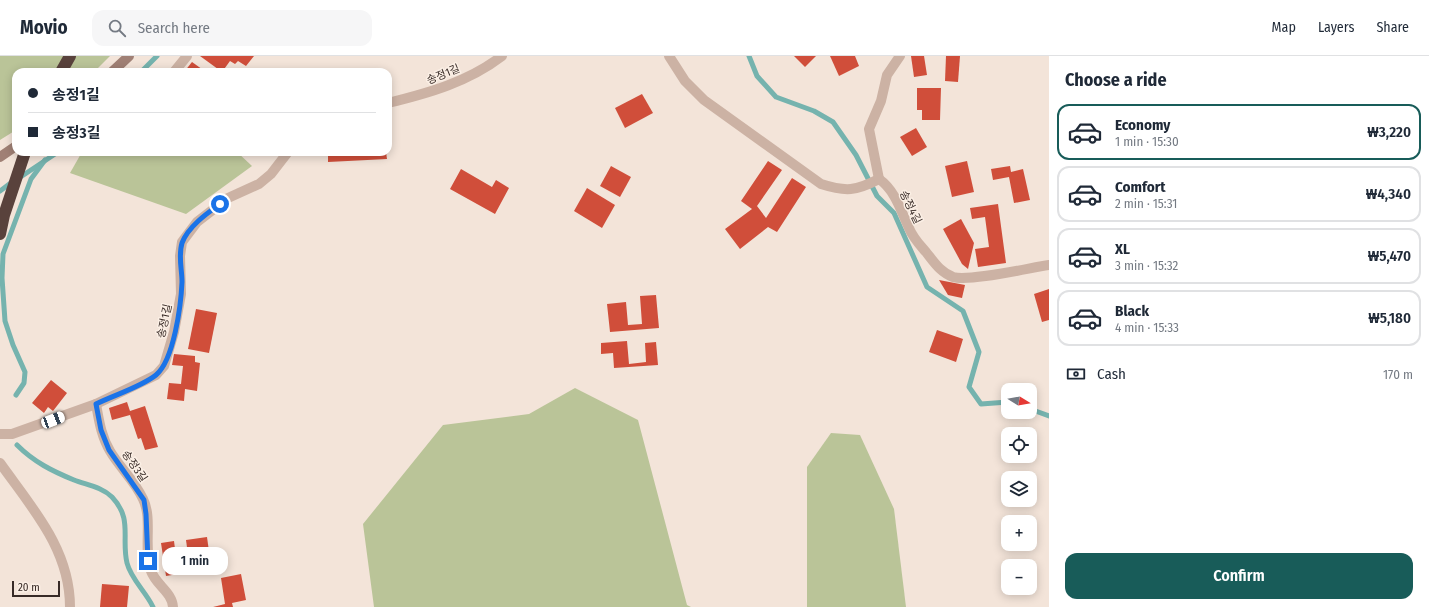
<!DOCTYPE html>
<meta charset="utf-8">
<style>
body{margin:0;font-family:"Fira Sans Condensed","Noto Sans KR",sans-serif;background:#f6f6f7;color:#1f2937;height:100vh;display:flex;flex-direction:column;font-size:15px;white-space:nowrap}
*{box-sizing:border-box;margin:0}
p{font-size:13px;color:#747a83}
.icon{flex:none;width:22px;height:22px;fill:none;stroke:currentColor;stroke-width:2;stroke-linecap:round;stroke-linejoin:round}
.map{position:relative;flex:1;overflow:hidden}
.sheet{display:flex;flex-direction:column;background:#fff;width:380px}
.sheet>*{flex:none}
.banner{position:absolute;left:12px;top:12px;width:380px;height:88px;border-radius:12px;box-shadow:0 2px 10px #0003;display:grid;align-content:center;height:88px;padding:0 16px;background:#fff}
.needle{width:26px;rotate:101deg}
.buttons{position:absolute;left:1001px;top:327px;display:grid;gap:8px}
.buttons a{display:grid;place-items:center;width:36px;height:36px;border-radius:8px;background:#fff;box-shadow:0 2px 10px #0003;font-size:20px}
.scale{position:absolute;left:12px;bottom:10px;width:48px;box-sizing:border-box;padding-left:4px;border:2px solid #372a26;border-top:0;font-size:11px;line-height:14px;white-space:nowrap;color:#372a26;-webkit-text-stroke:3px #fbefe5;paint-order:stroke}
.end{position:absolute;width:18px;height:18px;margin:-9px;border:5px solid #1a73e8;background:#fff;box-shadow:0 0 0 2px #fff}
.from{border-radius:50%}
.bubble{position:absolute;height:28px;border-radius:12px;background:#fff;box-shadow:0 2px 10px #0003;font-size:13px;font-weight:600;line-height:28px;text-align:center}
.car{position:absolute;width:12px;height:24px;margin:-12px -6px;border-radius:5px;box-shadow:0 0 3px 1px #0007;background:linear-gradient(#fff 24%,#345 0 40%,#fff 0 76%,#345 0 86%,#fff 0)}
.banner b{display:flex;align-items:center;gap:14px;height:38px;font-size:15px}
.banner b+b{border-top:1px solid #e0e1e3}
.banner i{width:10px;height:10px;background:#1f2937}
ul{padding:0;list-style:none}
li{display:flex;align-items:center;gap:12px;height:56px;margin:0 8px 6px;padding:0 8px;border:2px solid #e0e1e3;border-radius:12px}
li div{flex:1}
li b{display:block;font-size:15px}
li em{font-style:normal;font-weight:600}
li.selected{border-color:#185c59}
li>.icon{width:36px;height:36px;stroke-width:1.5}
h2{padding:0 16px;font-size:18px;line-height:48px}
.pay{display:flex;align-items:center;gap:10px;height:44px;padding:0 16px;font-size:15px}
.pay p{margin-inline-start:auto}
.primary-button{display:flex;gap:8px;margin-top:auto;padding:8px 16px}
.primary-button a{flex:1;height:46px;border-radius:12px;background:#185c59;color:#fff;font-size:16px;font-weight:600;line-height:46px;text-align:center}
header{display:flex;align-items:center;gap:24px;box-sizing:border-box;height:56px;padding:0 20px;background:#fff;border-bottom:1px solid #e0e1e3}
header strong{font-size:19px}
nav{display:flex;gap:22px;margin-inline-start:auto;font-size:14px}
.search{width:280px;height:36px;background:#f6f6f7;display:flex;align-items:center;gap:10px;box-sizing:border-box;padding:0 14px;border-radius:12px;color:#747a83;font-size:15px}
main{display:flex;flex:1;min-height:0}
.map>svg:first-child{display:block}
.green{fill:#bac498}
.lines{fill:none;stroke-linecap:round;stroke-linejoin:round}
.stream{stroke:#75b3ae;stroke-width:5}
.building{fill:#d04e3a}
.street{stroke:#ccb2a4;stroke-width:10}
.secondary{stroke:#a08075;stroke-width:10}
.highway{stroke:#59423c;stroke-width:12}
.route{stroke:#1a73e8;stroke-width:5}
.labels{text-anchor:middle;stroke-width:3;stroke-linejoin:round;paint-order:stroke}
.street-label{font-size:11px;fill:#372a26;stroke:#fbefe5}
</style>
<header>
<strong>Movio</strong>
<div class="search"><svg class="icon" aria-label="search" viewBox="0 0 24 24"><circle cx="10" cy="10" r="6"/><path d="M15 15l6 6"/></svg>Search here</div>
<nav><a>Map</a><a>Layers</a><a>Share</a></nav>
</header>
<main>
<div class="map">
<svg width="1049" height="551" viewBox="0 0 1049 551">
<rect width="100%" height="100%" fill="#f3e4d9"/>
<g class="green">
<path d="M0 0H110L94 16H16V74L0 84Z"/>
<path d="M82 96H237L252 110 186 158 70 117Z"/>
<path d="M575 332 638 364 687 549 691 551H374L363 468 443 369 529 358Z"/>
<path d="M831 377 860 379 894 453 906 551H807V411Z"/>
</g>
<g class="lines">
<g class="stream">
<path d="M749 0 757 20 776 41 814 55 833 66 856 99 877 140 894 157 927 231 963 255 979 296 969 331 981 348 1008 346"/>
<path d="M141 16 157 0"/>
<path d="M19 122 58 96"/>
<path d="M0 135 12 126"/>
<path d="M16 339 24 327 25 316 13 289 5 265 2 222 3 198 31 123 45 104"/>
<path d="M1030 353 1049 360"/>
<path d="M17 389C34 406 52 415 74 424 87 429 102 431 112 441 133 463 121 482 127 507 131 523 146 536 153 551"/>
</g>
</g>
<g class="building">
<path d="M200 0H254L246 10 238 5 235 8 230 5 222 16Z"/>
<path d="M794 0H816L805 11Z"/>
<path d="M830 0H855L859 10 839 20Z"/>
<path d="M911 0H924L927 19 914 21Z"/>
<path d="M946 0H960L958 26 945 25Z"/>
<path d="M192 6 206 16H184Z"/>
<path d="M917 32H941L940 64H922V54H917Z"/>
<path d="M642 38 653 57 625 72 615 52Z"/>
<path d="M916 72 927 91 912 100 900 81Z"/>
<path d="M328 96H386L387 103 328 106Z"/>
<path d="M768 105 782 114 757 150 766 162 792 122 806 131 777 176 768 171 740 193 725 173 752 153 741 145Z"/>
<path d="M967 105 974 136 952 141 945 110Z"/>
<path d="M611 110 631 121 620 141 600 130Z"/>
<path d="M1010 110 1011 116 1023 113 1030 144 1014 147 1009 121 993 124 991 113Z"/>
<path d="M461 113 492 131 496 124 509 132 495 158 450 133Z"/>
<path d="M587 132 615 149 602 172 574 155Z"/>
<path d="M998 148 1006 207 978 211 975 193 989 191 985 161 972 163 970 152Z"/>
<path d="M961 163 974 187 968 213 962 208 943 173Z"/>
<path d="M939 224 965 229 962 242 948 239Z"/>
<path d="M1049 233V264L1042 266 1034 238Z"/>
<path d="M656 239 659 272 610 276 607 248 626 246 628 269 642 268 640 240Z"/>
<path d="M196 253 217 257 209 297 188 293Z"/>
<path d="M937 274 963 283 956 306 929 296Z"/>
<path d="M627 285 629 308 646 306 645 287 656 286 658 309 614 312 613 297 601 298V287Z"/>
<path d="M174 298 195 300V306L200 307 197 335 185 333 184 345 167 343 169 327 181 328 183 310 172 309Z"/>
<path d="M51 324 67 337 53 355 48 351 44 357 32 347Z"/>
<path d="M127 346 130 355 145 350 158 391 145 394 141 382 138 383 130 359 112 364 109 352Z"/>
<path d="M207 481 211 510 190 513 186 484Z"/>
<path d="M174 485 178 518 166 520 161 487Z"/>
<path d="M241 518 246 544 232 547 233 551H213L225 548 221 522Z"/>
<path d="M102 528 129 530 127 551H100Z"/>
</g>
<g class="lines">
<g class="street">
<path d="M669 0 685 25 704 44 821 128C846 136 856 135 879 123"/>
<path d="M174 16 187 0"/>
<path d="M388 47C429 37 468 26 502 0"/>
<path d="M879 123C895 134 901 155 909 172 913 182 919 188 926 196 934 206 940 216 953 221 969 226 1029 212 1049 209"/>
<path d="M879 123 869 73 881 45 887 19 900 0"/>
<path d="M96 348C99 364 101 380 110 395 120 412 135 425 143 443 153 463 143 492 151 515 156 529 172 536 173 551"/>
<path d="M0 378H12L96 348 156 319 164 310 174 276 181 238 180 200 182 186 197 166 228 142 259 128 271 118 288 96"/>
<path d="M0 407C32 452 70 493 70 551"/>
</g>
<g class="secondary">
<path d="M112 16 129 0"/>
<path d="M0 101 16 90"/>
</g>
<g class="highway">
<path d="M61 16 70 0"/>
<path d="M0 178 4 159 25 96"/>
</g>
</g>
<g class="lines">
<path class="route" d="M148 505 146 458 144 444 109 394 101 374 96 348C114 339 141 331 156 319 174 304 181 249 182 226 182 213 178 200 182 187 188 171 206 158 220 148"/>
</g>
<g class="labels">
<g class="street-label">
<text transform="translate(443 18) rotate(-22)" y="4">송정1길</text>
<text transform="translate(911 151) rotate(64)" y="4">송정4길</text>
<text transform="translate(164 265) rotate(-78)" y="4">송정1길</text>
<text transform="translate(135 410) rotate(55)" y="4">송정3길</text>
</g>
</g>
</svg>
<div class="buttons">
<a><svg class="needle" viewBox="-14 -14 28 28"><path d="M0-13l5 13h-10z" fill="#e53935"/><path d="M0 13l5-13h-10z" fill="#747a83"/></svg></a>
<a><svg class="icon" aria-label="locate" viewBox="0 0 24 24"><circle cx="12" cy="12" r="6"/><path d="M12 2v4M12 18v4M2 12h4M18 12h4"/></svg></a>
<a><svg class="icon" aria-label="layers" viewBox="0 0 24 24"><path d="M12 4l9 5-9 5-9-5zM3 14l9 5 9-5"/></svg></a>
<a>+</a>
<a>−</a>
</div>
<div class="scale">20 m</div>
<i class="end from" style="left:220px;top:148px"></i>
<i class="end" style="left:148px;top:505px"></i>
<div class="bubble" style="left:162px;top:491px;width:66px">1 min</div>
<i class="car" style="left:53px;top:364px;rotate:69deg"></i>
<div class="banner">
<b><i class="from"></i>송정1길</b>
<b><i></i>송정3길</b>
</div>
</div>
<section class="sheet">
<h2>Choose a ride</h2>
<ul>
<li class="selected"><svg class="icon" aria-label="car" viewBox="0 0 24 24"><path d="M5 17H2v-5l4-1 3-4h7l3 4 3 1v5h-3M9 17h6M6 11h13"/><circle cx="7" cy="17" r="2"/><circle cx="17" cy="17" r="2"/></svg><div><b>Economy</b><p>1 min · 15:30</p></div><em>₩3,220</em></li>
<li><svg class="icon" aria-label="car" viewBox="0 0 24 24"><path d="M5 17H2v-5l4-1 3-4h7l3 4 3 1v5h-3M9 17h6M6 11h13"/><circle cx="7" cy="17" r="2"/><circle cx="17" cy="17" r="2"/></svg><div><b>Comfort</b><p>2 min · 15:31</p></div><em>₩4,340</em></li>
<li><svg class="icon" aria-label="car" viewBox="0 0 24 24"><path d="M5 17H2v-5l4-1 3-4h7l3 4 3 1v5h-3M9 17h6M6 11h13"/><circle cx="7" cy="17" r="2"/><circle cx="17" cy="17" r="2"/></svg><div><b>XL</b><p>3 min · 15:32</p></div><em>₩5,470</em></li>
<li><svg class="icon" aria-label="car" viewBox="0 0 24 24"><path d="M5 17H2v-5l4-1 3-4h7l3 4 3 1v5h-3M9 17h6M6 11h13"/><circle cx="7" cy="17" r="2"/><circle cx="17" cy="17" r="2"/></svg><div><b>Black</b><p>4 min · 15:33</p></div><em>₩5,180</em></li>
</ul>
<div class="pay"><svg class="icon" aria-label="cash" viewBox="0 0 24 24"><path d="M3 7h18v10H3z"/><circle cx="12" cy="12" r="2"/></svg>Cash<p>170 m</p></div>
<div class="primary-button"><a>Confirm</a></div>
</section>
</main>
